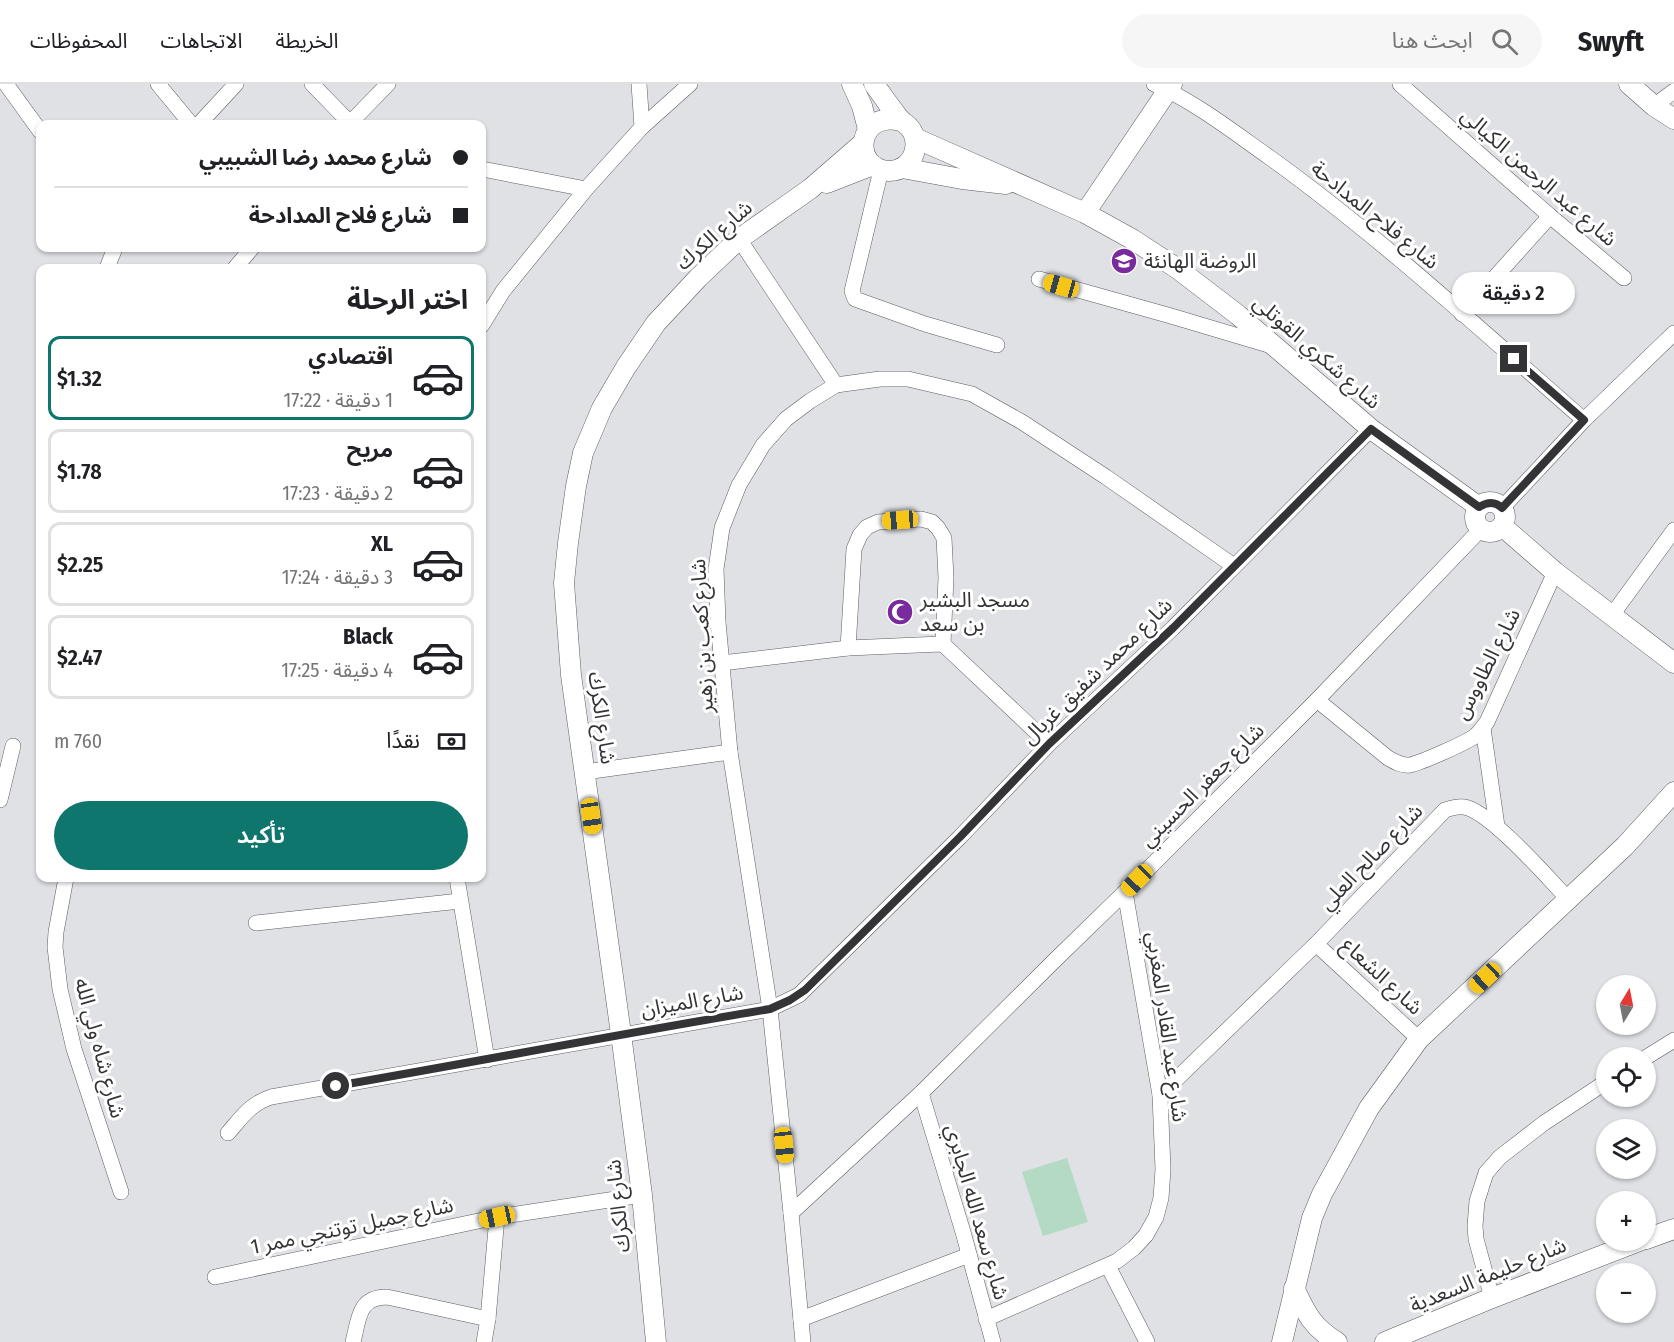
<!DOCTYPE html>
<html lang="ar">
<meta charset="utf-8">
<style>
body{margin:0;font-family:"Fira Sans Condensed","Noto Sans Arabic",sans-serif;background:#f6f6f6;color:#202124;direction:rtl;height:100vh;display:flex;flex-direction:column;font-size:22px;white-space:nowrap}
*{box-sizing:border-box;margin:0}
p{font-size:20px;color:#757577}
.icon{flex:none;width:33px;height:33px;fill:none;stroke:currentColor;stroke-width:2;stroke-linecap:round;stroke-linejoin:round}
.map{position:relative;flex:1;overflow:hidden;direction:ltr}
.side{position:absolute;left:36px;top:180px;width:450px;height:618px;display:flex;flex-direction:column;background:#fff;border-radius:12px;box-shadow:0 2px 4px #0004;direction:rtl}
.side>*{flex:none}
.top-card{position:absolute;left:36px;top:36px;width:450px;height:132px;border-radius:12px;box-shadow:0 2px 4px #0004;direction:rtl;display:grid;align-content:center;height:132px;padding:0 18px;background:#fff}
.needle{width:39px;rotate:10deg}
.tools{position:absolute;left:1596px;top:891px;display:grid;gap:12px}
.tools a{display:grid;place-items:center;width:60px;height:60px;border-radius:50%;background:#fff;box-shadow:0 2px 4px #0004;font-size:30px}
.end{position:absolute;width:27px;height:27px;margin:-14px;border:8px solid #343436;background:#fff;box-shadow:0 0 0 3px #fff}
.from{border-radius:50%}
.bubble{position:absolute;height:42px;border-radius:21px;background:#fff;box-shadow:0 2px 4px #0004;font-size:20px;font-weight:600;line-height:42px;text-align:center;direction:rtl}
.car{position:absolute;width:18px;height:36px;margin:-18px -9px;border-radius:8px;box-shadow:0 0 4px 2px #0007;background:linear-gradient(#f5c518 24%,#345 0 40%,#f5c518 0 76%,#345 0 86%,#f5c518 0)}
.top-card b{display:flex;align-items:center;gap:21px;height:57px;font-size:22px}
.top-card b+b{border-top:2px solid #e0e0e0}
.top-card i{width:15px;height:15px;background:#202124}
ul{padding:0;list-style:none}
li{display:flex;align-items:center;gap:18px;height:84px;margin:0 12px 9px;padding:0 6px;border:3px solid #e0e0e0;border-radius:12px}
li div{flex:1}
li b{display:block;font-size:22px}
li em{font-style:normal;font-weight:600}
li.on{border-color:#0f766e}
li>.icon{width:54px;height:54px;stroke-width:1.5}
h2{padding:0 18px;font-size:27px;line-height:72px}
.pay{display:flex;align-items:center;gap:15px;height:66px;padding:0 18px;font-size:22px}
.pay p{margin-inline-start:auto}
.primary-button{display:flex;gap:12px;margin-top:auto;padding:12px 18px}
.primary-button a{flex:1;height:69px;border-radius:36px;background:#0f766e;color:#fff;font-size:24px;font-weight:600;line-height:69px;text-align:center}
header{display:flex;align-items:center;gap:36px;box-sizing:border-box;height:84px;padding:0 30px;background:#fff;border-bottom:2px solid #e0e0e0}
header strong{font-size:28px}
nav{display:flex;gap:33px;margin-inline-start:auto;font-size:21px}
.search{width:420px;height:54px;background:#f6f6f6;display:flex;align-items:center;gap:15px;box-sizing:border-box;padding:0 21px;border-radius:33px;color:#757577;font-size:22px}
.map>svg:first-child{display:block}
.green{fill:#b4dac4}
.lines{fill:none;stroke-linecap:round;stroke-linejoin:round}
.minor-casing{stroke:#5c5e61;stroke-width:16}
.tertiary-casing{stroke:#5c5e61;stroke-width:21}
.minor{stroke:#fff;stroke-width:15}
.tertiary{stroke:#fff;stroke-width:20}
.route{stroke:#343436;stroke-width:8}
.labels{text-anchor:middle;stroke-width:6;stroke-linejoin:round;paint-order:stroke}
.street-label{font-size:21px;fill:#343436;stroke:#fff}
.poi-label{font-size:21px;fill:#343436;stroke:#fff;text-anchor:start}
</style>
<header>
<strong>Swyft</strong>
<div class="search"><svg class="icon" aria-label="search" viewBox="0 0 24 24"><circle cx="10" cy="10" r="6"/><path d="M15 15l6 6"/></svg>ابحث هنا</div>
<nav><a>الخريطة</a><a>الاتجاهات</a><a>المحفوظات</a></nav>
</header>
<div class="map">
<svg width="1674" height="1258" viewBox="0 0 1674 1258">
<rect width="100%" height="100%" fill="#dfe1e4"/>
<path class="green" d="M1067 1074 1088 1138 1043 1152 1022 1088Z"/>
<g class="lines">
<defs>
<g id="minor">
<path d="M6 0 40 47"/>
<path d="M158 0 191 40"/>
<path d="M312 0 350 39"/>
<path d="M639 0 642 43"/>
<path d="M1154 0C1195 18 1232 47 1269 73 1380 153 1481 246 1584 336"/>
<path d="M1400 0 1550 132 1624 194"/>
<path d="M1654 22 1674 7"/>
<path d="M199 40 236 0"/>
<path d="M349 40 388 0"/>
<path d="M482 85 586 105"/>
<path d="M881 86 852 207 855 215 925 240 997 261"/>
<path d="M739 155 836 301"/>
<path d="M107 184 115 164"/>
<path d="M235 184 252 164"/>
<path d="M1039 195 1171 232 1272 262"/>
<path d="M1462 230 1550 132"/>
<path d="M482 241 503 207 586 105 642 43 690 0"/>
<path d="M1502 424 1584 336 1674 249"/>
<path d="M1612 531 1674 446"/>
<path d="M848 564 854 465 860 451 867 443 878 438 921 435 932 438 938 444 944 454 946 494 943 560"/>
<path d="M722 579 848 564 941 560 945 562 1049 660"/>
<path d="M1317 616 1388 674C1395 678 1402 682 1410 681 1420 679 1466 659 1475 652 1480 648 1483 643 1487 638L1555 488"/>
<path d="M1483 644 1497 742"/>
<path d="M585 688 730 668"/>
<path d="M0 716 13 662"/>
<path d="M66 794 56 848 55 863 60 905 74 965 121 1108"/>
<path d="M457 794 487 976"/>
<path d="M256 839 460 817"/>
<path d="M1316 860 1419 955"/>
<path d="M1645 974 1674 956"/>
<path d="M921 1009 963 1148 993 1258"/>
<path d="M1160 1011 1316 860 1445 726C1452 724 1457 722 1464 723 1490 727 1548 794 1569 816"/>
<path d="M228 1049C242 1033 250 1020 271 1013L770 925 799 911 960 753 1049 660 1173 544 1371 345"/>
<path d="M791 1129 921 1009 1054 877 1125 808 1317 616 1481 445"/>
<path d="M1108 1182 1147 1258"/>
<path d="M215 1193 497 1133"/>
<path d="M1492 1214 1476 1155 1475 1142 1477 1117 1486 1089 1500 1073 1544 1039 1606 998"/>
<path d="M801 1235 969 1171"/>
<path d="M986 1235 1117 1177 1134 1164 1146 1151 1156 1133 1161 1114 1163 1085 1160 1011 1125 808"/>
<path d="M353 1258C359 1235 358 1213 387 1213L488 1235"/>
<path d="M484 1258 488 1235 497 1133 642 1111"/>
<path d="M803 1258 791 1129 770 925 730 668 718 538 716 485 722 444 739 401 763 361 786 335 810 317 836 301 880 295H908L972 310 1022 338 1106 393 1234 482"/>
</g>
<g id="tertiary">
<path d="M852 0 862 22 868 45"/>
<path d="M874 0C882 11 890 23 899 34 902 38 906 40 909 43 919 54 917 72 906 81 901 85 895 87 889 87 850 85 857 25 901 37"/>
<path d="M1629 0 1654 22 1674 35"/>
<path d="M915 54 1085 129 1132 155 1178 185 1238 231 1371 345 1479 423"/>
<path d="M902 84 962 95 1006 100"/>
<path d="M827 99 873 81"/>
<path d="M1085 129 1172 0"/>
<circle cx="1490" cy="433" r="15"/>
<path d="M1502 442 1555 488 1674 579"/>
<path d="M1646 1155 1674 1145"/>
<path d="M1294 1204C1306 1229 1312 1243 1337 1258"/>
<path d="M656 1258 642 1111 621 950 571 591 564 499 568 459 576 402 583 369 602 324 626 283 656 239 698 194 739 155 810 105 863 59"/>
<path d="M1282 1258 1312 1134 1322 1110 1369 1024 1419 955 1625 762 1674 708"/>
<path d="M1385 1258 1492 1214 1642 1156"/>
</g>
</defs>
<use href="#minor" class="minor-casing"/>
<use href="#tertiary" class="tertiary-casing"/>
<use href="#minor" class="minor"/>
<use href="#tertiary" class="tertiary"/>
</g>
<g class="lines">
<path class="route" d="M336 1002C480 977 625 949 770 925L790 916 805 906 960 753 1049 660 1173 544 1371 345 1479 423C1487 418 1495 417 1502 424L1584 336 1514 275"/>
</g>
<defs>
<symbol id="school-disc" viewBox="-11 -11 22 22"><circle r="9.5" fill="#792a9c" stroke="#fff"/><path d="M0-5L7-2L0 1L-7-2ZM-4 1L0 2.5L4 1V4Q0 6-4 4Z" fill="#fff"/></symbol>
<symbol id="mosque-disc" viewBox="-11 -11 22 22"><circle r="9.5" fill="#792a9c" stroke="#fff"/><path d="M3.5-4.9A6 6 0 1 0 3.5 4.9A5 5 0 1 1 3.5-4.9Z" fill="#fff"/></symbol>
</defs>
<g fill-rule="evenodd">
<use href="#school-disc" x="1109" y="162" width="30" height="30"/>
<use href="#mosque-disc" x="885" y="513" width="30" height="30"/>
</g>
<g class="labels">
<g class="street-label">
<text transform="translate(1539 93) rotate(41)" y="7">شارع عبد الرحمن الكيالي</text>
<text transform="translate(1375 131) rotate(39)" y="7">شارع فلاح المدادحة</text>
<text transform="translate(714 151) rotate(-41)" y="7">شارع الكرك</text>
<text transform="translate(1317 268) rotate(41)" y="7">شارع شكري القوتلي</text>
<text transform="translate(702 552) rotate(-93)" y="7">شارع كعب بن زهير</text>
<text transform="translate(1487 580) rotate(-63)" y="7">شارع الطاووس</text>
<text transform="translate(1097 587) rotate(-44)" y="7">شارع محمد شفيق غربال</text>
<text transform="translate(602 634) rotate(82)" y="7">شارع الكرك</text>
<text transform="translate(1202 701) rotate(-45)" y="7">شارع جعفر الحسيني</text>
<text transform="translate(1371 773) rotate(-46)" y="7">شارع صالح العلي</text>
<text transform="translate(1382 892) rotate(43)" y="7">شارع الشعاع</text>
<text transform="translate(692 917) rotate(-10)" y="7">شارع الميزان</text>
<text transform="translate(1167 943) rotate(82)" y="7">شارع عبد القادر المغربي</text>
<text transform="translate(100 964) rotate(75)" y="7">شارع شاه ولي الله</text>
<text transform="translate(618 1122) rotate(-96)" y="7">شارع الكرك</text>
<text transform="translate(977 1128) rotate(74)" y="7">شارع سعد الله الجابري</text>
<text transform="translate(352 1142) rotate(-12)" y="7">شارع جميل توتنجي ممر 1</text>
<text transform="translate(1488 1191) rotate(-22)" y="7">شارع حليمة السعدية</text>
</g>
<g class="poi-label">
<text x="1144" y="184">الروضة الهانئة</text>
<text x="920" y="523">مسجد البشير<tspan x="920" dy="24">بن سعد</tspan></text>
</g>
</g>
</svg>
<div class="tools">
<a><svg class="needle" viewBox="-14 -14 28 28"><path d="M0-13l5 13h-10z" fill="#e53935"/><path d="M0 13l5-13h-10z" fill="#757577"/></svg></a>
<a><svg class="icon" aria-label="locate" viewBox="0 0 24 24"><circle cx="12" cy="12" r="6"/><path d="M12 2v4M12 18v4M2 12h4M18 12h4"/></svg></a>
<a><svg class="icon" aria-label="layers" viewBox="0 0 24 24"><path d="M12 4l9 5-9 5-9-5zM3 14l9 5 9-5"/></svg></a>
<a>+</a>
<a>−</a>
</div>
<i class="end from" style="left:336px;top:1002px"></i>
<i class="end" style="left:1514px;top:275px"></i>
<div class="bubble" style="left:1452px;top:188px;width:123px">2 دقيقة</div>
<i class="car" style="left:1061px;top:202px;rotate:286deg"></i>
<i class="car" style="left:900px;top:436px;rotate:266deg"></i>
<i class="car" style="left:591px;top:732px;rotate:172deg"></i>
<i class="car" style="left:1137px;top:796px;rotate:224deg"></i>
<i class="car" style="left:1485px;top:894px;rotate:227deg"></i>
<i class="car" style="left:784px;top:1061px;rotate:174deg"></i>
<i class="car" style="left:497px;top:1133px;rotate:258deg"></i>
<div class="top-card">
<b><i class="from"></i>شارع محمد رضا الشبيبي</b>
<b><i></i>شارع فلاح المدادحة</b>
</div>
<section class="side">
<h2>اختر الرحلة</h2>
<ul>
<li class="on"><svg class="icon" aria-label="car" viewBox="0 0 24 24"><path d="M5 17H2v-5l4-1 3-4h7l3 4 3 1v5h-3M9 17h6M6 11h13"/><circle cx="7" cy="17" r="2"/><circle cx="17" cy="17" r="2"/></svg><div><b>اقتصادي</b><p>1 دقيقة · 17:22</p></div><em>$1.32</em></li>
<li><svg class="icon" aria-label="car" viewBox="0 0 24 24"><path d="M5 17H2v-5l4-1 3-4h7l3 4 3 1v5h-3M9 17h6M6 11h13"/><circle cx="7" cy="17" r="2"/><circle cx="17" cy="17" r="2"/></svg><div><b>مريح</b><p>2 دقيقة · 17:23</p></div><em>$1.78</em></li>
<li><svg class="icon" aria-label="car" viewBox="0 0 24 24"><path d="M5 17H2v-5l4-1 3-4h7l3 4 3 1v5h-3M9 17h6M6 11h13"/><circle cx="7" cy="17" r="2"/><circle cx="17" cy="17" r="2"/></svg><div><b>XL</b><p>3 دقيقة · 17:24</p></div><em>$2.25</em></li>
<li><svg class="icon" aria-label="car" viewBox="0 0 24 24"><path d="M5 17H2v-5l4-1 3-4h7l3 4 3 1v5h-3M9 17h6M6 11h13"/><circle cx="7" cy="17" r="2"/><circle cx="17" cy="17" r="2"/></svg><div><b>Black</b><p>4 دقيقة · 17:25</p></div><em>$2.47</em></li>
</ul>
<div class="pay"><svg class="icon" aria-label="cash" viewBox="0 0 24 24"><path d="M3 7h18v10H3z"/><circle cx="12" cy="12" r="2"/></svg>نقدًا<p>760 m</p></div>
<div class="primary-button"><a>تأكيد</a></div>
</section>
</div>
